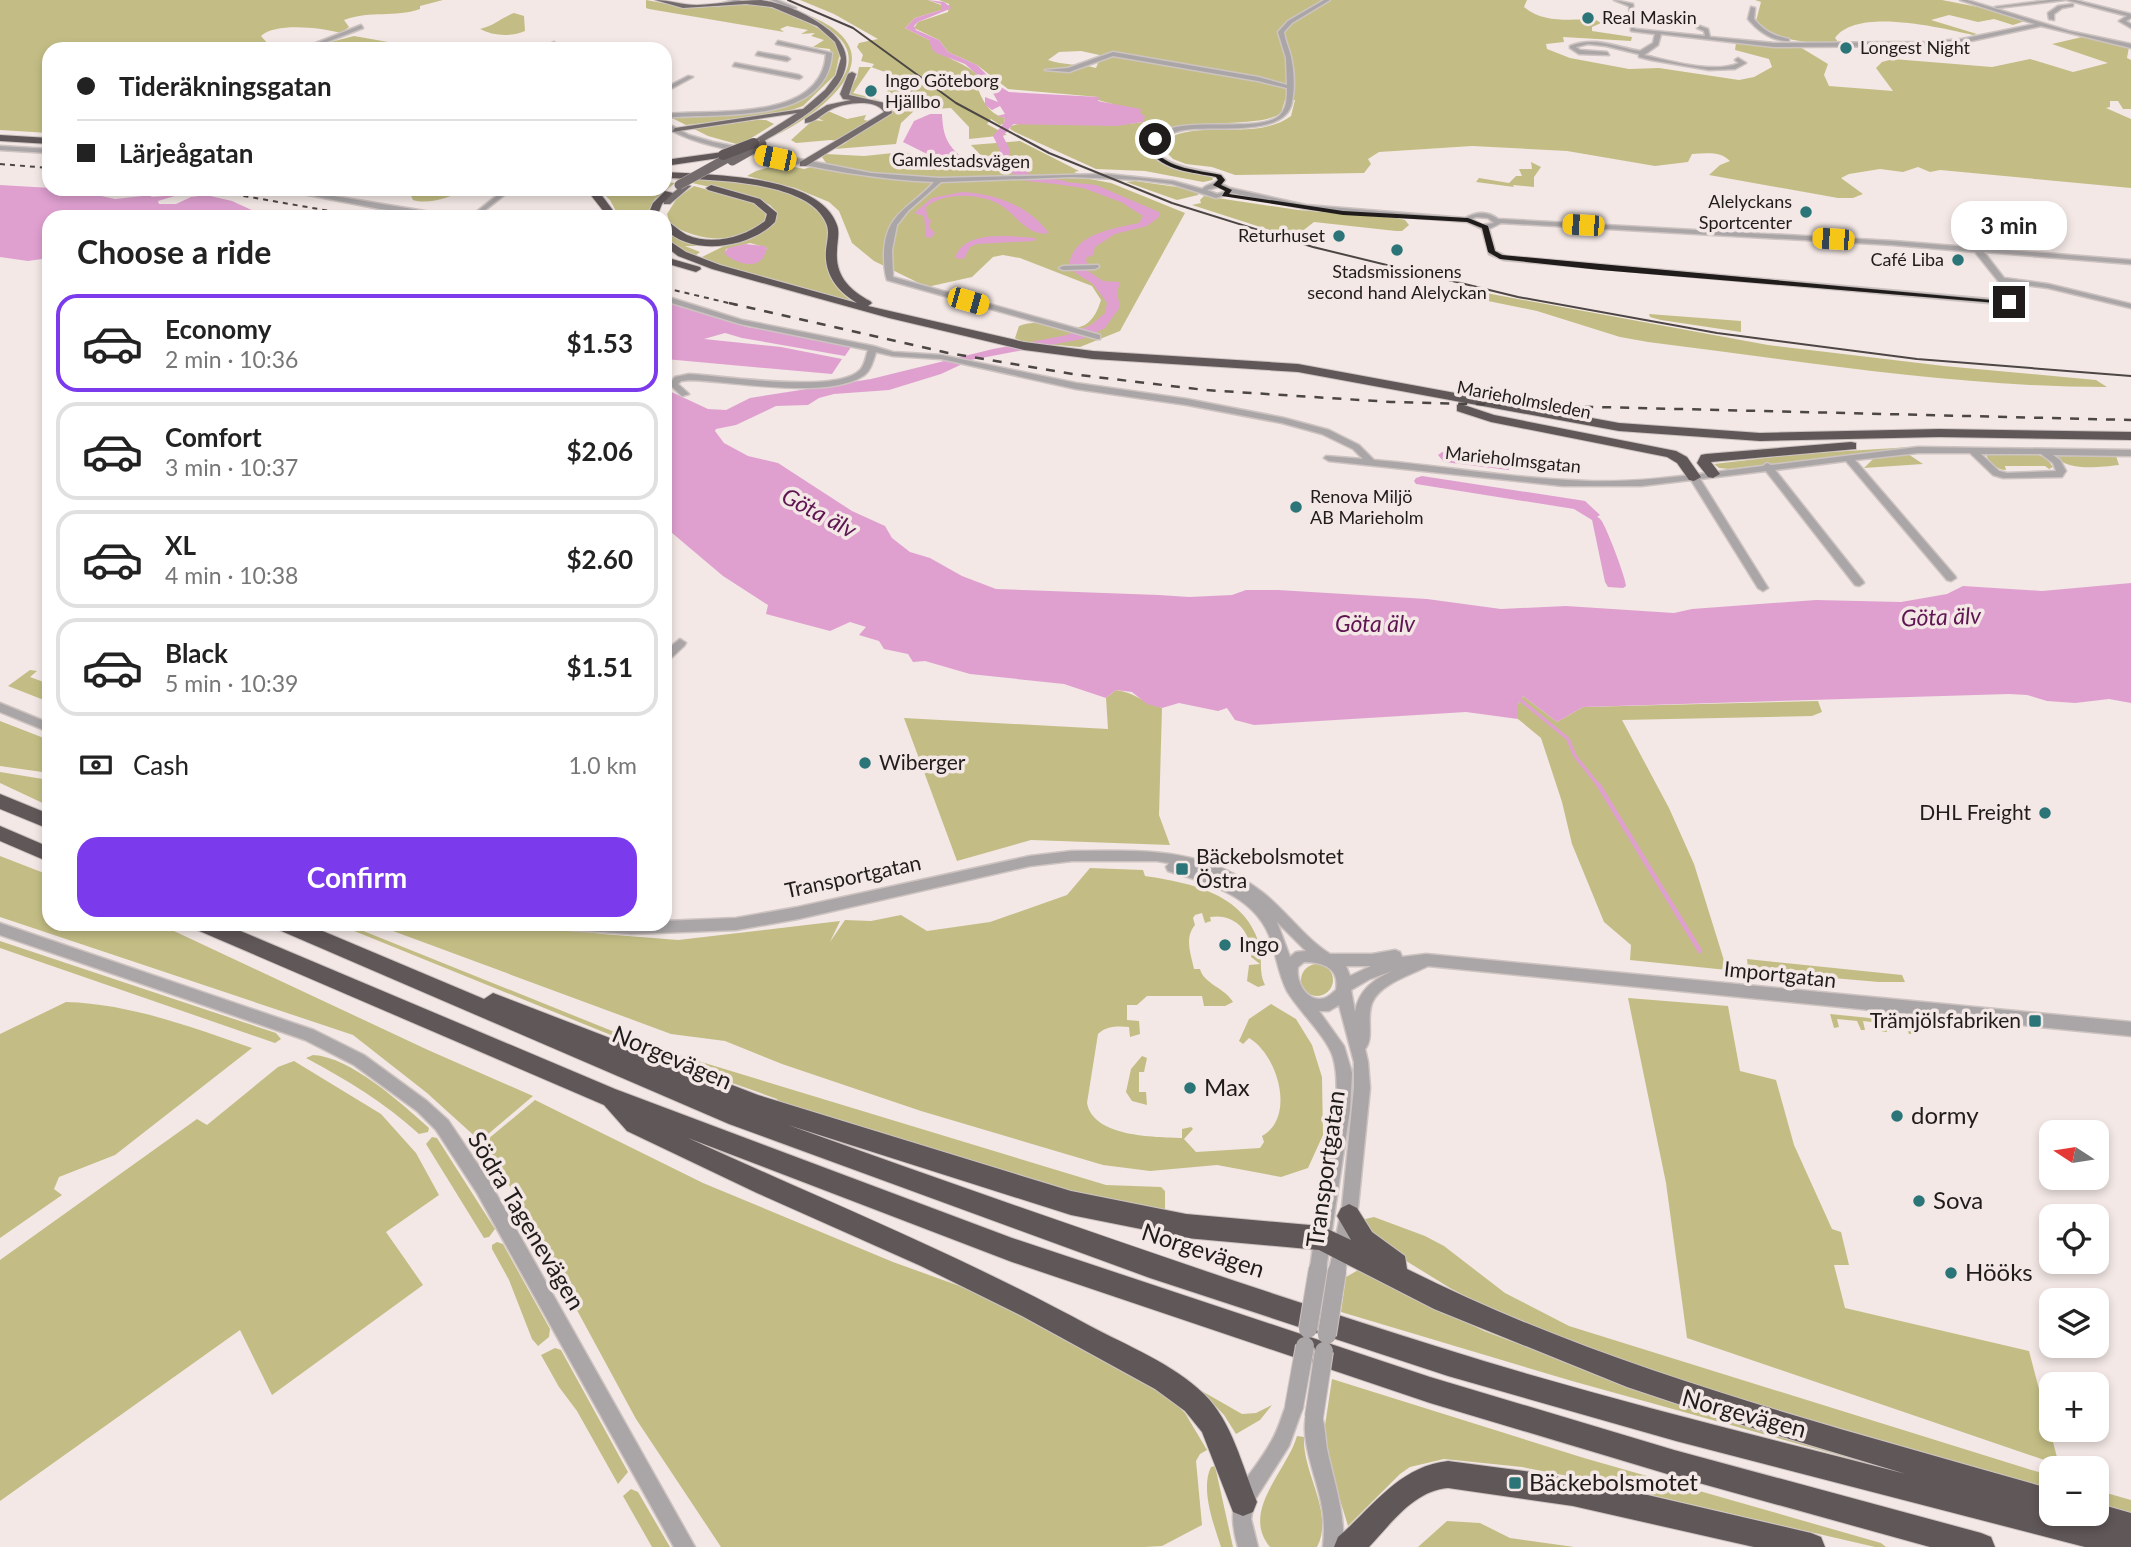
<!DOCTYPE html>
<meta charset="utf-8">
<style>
body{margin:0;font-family:Lato,sans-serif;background:#f2f2f2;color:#222;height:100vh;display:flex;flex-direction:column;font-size:26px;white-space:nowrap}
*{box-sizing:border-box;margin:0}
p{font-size:23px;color:#767676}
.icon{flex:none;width:38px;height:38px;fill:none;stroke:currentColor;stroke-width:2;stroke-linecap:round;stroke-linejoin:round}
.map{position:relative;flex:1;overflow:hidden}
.drawer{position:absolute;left:42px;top:210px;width:630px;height:721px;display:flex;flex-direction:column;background:#fff;border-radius:21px;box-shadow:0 4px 10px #0003}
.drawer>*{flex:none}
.top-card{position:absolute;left:42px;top:42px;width:630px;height:154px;border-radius:21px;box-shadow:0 4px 10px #0003;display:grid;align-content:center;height:154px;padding:0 35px;background:#fff}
.needle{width:46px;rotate:282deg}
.controls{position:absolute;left:2039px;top:1120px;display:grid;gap:14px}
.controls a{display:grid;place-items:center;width:70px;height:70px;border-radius:14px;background:#fff;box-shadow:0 4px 10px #0003;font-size:35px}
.end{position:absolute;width:32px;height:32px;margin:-16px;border:9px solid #201c1b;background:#fff;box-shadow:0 0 0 4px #fff}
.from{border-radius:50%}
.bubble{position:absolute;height:49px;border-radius:21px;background:#fff;box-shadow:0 4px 10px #0003;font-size:23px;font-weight:700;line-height:49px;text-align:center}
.car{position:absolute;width:21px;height:42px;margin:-21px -10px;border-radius:9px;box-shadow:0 0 5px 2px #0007;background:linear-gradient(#f5c518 24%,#345 0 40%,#f5c518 0 76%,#345 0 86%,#f5c518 0)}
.top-card b{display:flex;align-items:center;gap:24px;height:66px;font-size:26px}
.top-card b+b{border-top:2px solid #e0e0e0}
.top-card i{width:18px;height:18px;background:#222}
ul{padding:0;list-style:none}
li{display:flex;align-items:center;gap:21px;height:98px;margin:0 14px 10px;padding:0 21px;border:4px solid #e0e0e0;border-radius:21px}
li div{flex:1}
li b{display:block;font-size:26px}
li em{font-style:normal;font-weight:700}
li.on{border-color:#7c3aed}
li>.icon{width:63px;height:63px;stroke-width:1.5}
h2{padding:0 35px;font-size:32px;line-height:84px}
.pay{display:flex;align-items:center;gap:18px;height:77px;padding:0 35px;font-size:26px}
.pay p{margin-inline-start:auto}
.action{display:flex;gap:14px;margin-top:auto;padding:14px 35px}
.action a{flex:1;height:80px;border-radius:21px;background:#7c3aed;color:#fff;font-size:28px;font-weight:700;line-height:80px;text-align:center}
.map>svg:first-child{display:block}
.green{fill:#c3bd85;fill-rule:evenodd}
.water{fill:#dfa0d0}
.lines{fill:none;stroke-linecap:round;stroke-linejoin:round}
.stream-far1{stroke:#dfa0d0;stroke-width:3.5}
.stream{stroke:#dfa0d0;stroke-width:4.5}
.river{fill:#dfa0d0;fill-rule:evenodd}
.minor-casing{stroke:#cdc3c1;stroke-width:3}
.major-casing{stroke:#cdc3c1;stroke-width:2}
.highway-casing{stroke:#cdc3c1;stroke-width:2}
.minor{fill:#aaa5a6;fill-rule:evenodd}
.major{fill:#746b6c;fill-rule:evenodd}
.highway{fill:#605758;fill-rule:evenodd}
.tram{stroke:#4c4645;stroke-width:2}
.rail-far1{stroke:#4c4645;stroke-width:2;stroke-dasharray:5 5;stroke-linecap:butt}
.rail{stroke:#4c4645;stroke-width:2.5;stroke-dasharray:9 9;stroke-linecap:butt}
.minor-bridge-casing{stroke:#cdc3c1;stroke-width:20;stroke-linecap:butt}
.major-bridge-casing{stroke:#cdc3c1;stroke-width:10;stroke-linecap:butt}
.highway-bridge-casing{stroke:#cdc3c1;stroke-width:11;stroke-linecap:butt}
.minor-bridge{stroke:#aaa5a6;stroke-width:18}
.major-bridge{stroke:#746b6c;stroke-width:9}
.highway-bridge{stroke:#605758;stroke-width:10}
.route{fill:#201c1b}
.poi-dot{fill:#2b7578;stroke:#f3e8e5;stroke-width:2.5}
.labels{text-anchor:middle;stroke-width:7;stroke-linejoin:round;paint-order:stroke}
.far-poi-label{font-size:18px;fill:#201c1b;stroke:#f3e8e5;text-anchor:start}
.far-street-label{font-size:18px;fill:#201c1b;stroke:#f3e8e5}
.poi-label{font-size:21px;fill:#201c1b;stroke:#f3e8e5;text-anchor:start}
.street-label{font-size:21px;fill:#201c1b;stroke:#f3e8e5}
.water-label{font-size:23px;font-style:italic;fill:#5e1552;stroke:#f3e8e5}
.near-street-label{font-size:24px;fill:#201c1b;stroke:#f3e8e5}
.near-poi-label{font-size:24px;fill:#201c1b;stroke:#f3e8e5;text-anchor:start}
</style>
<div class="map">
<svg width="2131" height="1547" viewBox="0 0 2131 1547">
<rect width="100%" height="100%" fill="#f3e8e5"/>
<g class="green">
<path d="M0 0H443L420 6V9C394 18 372 10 344 20L349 27 341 33C322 28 276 22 261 36L269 45 287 49H49V133L0 130Z"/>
<path d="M646 0 689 8 749 2 762 4 800 18 823 31 833 40 840 53 835 75 803 106 777 115 686 125 670 117C715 111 757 122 798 99 808 94 818 89 824 80 830 71 833 59 830 49L813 47 824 40 811 36 815 33 801 34 808 30 787 26 780 29 784 32 649 9 646 8Z"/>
<path d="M800 0H928L941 5V10L915 18 905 28 929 40C943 62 962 58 982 79L976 83C981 98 988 114 1005 118L1004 124 1000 125 991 119 987 124 1007 135 969 139V127L951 108 915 110 901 123 896 144 835 149 847 142 831 140 796 143 791 140 813 120 824 121 817 118 828 111 847 119 866 115 864 120 876 122 885 117 888 106 883 102 889 100 886 95 889 87 897 82 893 75 871 67 853 93 880 100 847 95 857 77 859 67H872L874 64 861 61 863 55 857 47 859 43 878 39 834 14Z"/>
<path d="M939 0H1527L1524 7C1545 25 1573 18 1596 20L1601 23 1592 27V31L1632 37 1631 41 1563 37 1564 42 1546 44 1547 49 1570 58 1629 69 1659 68 1739 80 1754 77 1772 67 1769 59 1735 50 1736 43 1765 47H1800L1828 64 1824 75 1829 86 1893 91 1876 68 1882 62 1893 59 1992 67 2030 59 2073 72 2108 63 2052 44 2082 37 2129 47 2127 58 2131 60V109H2123L2118 101H2110V107L2106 108 2131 119V188L1940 170 1930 172 1918 167 1903 172 1880 169 1849 174 1841 178 1863 194 1853 198H1838L1709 175 1720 165 1730 161C1721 151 1706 153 1692 154L1688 162 1655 166 1567 151 1472 146 1379 152 1368 159 1371 164 1364 173 1235 175 1212 167 1186 164 1173 159 1164 150 1165 140C1202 118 1255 142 1291 116L1295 100H1285L1281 113C1256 133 1145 110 1147 151 1163 170 1189 172 1212 176L1213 180 1203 182 1145 171 1096 169 1015 132 1010 129 1011 126C1048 114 1102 129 1143 122L1116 105 1098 100V97L1008 89 977 65 948 52 939 40 914 28 918 22 948 12 949 4ZM1081 51 1104 56 1095 62 1098 63 1096 68C1079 63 1064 66 1048 60L1059 52Z"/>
<path d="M1755 0H1942L1978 7 2025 21 2013 25 1994 19 1978 22 1949 15 1931 20 1977 34 1973 35C1941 28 1857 7 1835 38L1839 43C1808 43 1779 43 1756 21L1761 2Z"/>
<path d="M796 10C815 18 840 27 849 46 868 84 790 132 762 141 788 124 873 81 842 41 830 27 812 19 796 10Z"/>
<path d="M514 13 524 16 525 31C511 37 493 36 480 29 496 25 497 20 514 13Z"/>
<path d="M354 36 388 42 370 49 331 44 324 47 315 46Z"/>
<path d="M756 120H766L774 124 740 145 708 136 694 129Z"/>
<path d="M1020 141 1079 171 1074 172 1090 179 1111 183 1185 213 1120 331 1080 347 1022 342 1015 338 1019 326C1048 312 1085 353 1101 300L1092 286 1020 258 1003 255 993 257 972 277 927 287 874 261 852 243 839 211 829 202 795 188 747 176 756 171 780 164 804 169 826 163 822 157 826 154 864 156 903 152 977 168 986 161 971 145Z"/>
<path d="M1531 162 1541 167 1534 177V187L1513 185 1514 187 1476 182 1479 178 1509 183 1516 176H1522L1519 169H1532Z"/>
<path d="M665 177C703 180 816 180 828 227 829 234 827 241 826 248 823 273 834 288 853 302L722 267 702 257 724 246H685L700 252 695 256C682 252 668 243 665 229 686 249 753 243 774 224L777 212 770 205 751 196ZM750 243 767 248 759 261 740 262 725 253 726 249Z"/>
<path d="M1135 181 1191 189 1198 192V195L1177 200 1126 182Z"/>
<path d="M665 182 675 183 655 199 645 217H619L610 200 598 189H665Z"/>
<path d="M694 186 753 202 766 212 765 222C738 245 698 242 670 224L667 214 677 198Z"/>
<path d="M408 189H466C451 197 429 205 413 200Z"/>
<path d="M1204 196 1298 210 1396 218 1405 220 1409 225 1402 231H1396L1314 222 1300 233 1285 235 1192 205 1201 203 1200 200Z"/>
<path d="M1486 293 1768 345 1944 366 2096 380 2107 387C1953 387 1801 361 1648 342L1620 337 1537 311 1488 301 1484 296Z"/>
<path d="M1649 314 1741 321V332L1661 320 1650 317Z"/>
<path d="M1927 446 1970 447 1900 449 1729 469 1719 468 1714 464 1799 454Z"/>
<path d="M1908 454 1923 464 1864 468 1873 459Z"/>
<path d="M1986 454 2039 455 2047 459 2053 467 2049 469 2045 466H2005L2006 470C1997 470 1988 462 1986 454Z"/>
<path d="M2059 454 2116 456 2119 465C2100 467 2068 472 2055 456Z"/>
<path d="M30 670 37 671 30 677 49 684V702L8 686Z"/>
<path d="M1116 690C1134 692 1144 703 1162 708L1159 815 1170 845 1031 840 957 861 904 718 1108 729 1106 698Z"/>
<path d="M1523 696 1557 722 1583 707 1818 701 1822 712 1812 716 1622 720 1669 808 1694 864 1727 970 1630 960 1631 945 1604 922 1572 844 1562 802 1541 738 1518 719V704Z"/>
<path d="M0 721 49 740V773L0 766Z"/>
<path d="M0 772 49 780V806L0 783Z"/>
<path d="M0 856 49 875V924H159L428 1050 533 1096 480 1141 427 1093 353 1035 0 917Z"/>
<path d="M1090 868 1143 870 1145 876C1191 883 1243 893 1259 943 1263 956 1258 972 1265 985L1258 987 1247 981 1249 965 1260 964 1251 957C1252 933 1236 913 1210 917L1211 921 1205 923 1202 913 1195 915 1193 918 1195 925C1184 938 1191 954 1194 969H1200C1204 984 1225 988 1233 1002L1225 1006H1204L1202 996H1147L1137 1005H1127V1020L1139 1021 1140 1034 1130 1037 1129 1027C1118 1026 1106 1026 1098 1034L1087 1103C1093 1137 1154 1137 1182 1138V1129L1191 1127 1193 1129 1184 1139 1196 1152 1260 1148 1264 1142 1262 1136C1296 1117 1278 1055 1249 1038L1243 1044 1239 1041 1249 1019 1271 1004 1296 1019 1312 1045 1322 1077 1323 1135 1308 1168 1281 1177 1217 1165 1150 1171 1103 1165 921 1111 782 1064 725 1041 671 1034 374 924H523L603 934 678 940 840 921 830 942 845 920 871 921 901 915 927 931 990 922 1067 895Z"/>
<path d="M337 924H346L652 1047 1106 1185 1161 1187 1165 1191V1211L1128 1208 779 1104 777 1099 707 1074Z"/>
<path d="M0 941 276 1033 281 1039 275 1043 0 948Z"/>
<path d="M1747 959 1902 975 1905 982H1879L1798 975 1791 972 1789 974 1748 968Z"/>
<circle cx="1317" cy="980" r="16"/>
<path d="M1628 998 1728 1006 1740 1071 1776 1080 1794 1145 1832 1229 1841 1232 1849 1265H1834L1845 1308 2029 1351 2059 1465 1687 1338 1666 1183Z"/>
<path d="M66 1002C131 1004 191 1027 252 1048L115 1155 59 1177 54 1189 62 1195 0 1238V1034Z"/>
<path d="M1830 1014 1910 1022 1917 1034H1909L1905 1025 1885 1024 1887 1032H1882L1879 1023 1863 1021 1865 1030H1861L1857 1021 1837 1019 1839 1027 1834 1028Z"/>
<path d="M313 1055C351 1057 401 1103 429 1128L428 1132 419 1134C384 1102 347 1080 306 1058Z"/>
<path d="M1142 1056 1147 1058 1144 1072H1139V1092H1146L1147 1105 1132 1101 1126 1092 1131 1069Z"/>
<path d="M294 1061 381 1114 416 1153 439 1195 386 1232 423 1285 272 1395 240 1330 0 1501V1260L197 1119 207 1125 278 1067Z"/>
<path d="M535 1100 703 1183 893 1262 990 1297 1137 1377 1172 1400 1185 1413 1207 1450 1200 1454 1196 1461 1202 1525 1162 1546 1145 1547H721L636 1419 546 1253 528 1214 482 1144Z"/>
<path d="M432 1137 437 1138 495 1229 489 1237 484 1238 426 1144Z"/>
<path d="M1374 1217 1425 1236 1444 1246 1505 1293 1569 1326 2051 1476V1494L1624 1363 1482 1305 1450 1288 1377 1243 1361 1220Z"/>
<path d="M497 1242 503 1244 550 1329 549 1337 538 1346 532 1339 509 1280 492 1249V1245Z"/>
<path d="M1360 1269 1484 1331 1613 1379 1874 1462V1465L1572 1381 1341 1312 1346 1277Z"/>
<path d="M555 1348 561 1350 628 1472 618 1484 577 1411 559 1387 541 1355Z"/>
<path d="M1332 1379 1584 1458 1881 1543 1886 1547H1875L1578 1478 1522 1467 1444 1459 1410 1467 1400 1474 1348 1526 1330 1467 1324 1432Z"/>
<path d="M1200 1390 1242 1414 1256 1413 1272 1405 1260 1420 1236 1434 1224 1415Z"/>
<path d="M1297 1436 1304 1437C1302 1473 1335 1513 1317 1547H1270C1240 1511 1287 1471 1297 1436Z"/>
<path d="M1215 1466 1233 1547H1221C1214 1525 1200 1489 1211 1467Z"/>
<path d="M631 1489 638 1492 670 1547H652L623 1496Z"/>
<path d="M2096 1490 2131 1500V1521L2097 1509Z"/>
<path d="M1447 1521 1480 1523 1510 1538 1574 1547H1418Z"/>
</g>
<g class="water">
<path d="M928 0 944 2 952 8 918 22 914 26 916 30 939 40 948 52 977 65 996 84 1009 92 1099 97 1098 101 1103 102 1141 109 1140 113 1145 116 1143 122 1117 126 1004 124 1005 118 997 116 1005 114 1000 106 992 110 985 105V97L998 102 990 88 978 82 983 80 965 64 936 53 932 49 929 40 905 28 915 18 941 10V4Z"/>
<path d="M930 114H942C943 138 948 147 967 161L931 156 903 142 914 121Z"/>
<path d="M1037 179 1096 185 1159 212V217L1147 226 1115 234 1095 247 1093 255 1086 258 1088 271 1103 281 1120 282 1117 293 1120 307 1105 328 1082 339 971 360 941 374 889 390 834 394 819 398 808 405 776 406 736 425 716 429 715 431 724 443 748 456 778 463 852 511 885 526 892 538 910 552 930 558 962 576 996 589 1159 595 1189 597 1232 595 1246 590H1278L1427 599 1501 609 1566 606 1674 613 1692 609 1816 600 1901 602 1947 594 1963 586 2042 591 2131 583V703L2109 699 2075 703 2047 701 2027 695 2009 694 1583 707 1557 722 1523 696 1518 704V719L1466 712 1254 725 1235 720 1227 708 1218 711 1179 703 1162 708 1147 704 1132 692 1116 690 1106 698 1064 684 970 674 925 661 913 662 908 654 884 649 879 641 859 635 866 627 850 622 830 631 766 614 768 605 723 576 665 527V389L708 409 726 410 750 398 871 379 993 349 1067 335 1091 325 1105 313 1107 303 1093 284 1071 270 1073 267 1069 264C1075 233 1112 229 1139 223L1143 216 1121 202 1083 188 1029 180Z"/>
<path d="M0 185 68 189 115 199 152 195 151 197 178 195 158 201 159 204H176L191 197 206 195 232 201 267 217H49V258L28 261 0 257Z"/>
<path d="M962 192C996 194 1027 205 1049 233 1027 237 1015 213 999 204 979 193 943 192 926 207L927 217 931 221 929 227 935 233 931 238 926 237 924 216 914 213 932 198Z"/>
<path d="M1009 236 1036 238 1034 241 977 244 970 247 964 259 955 258C962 236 989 236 1009 236Z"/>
<path d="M745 244 765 246 767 249C765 252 765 256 762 259 753 270 732 261 724 253L728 248Z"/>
<path d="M665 300 747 327 849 344 851 347 845 356 742 338 725 333 704 339 781 347 842 359 832 374 665 359Z"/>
<path d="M1442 452 1491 460 1509 467V470L1444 462 1438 455Z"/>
<path d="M1591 515C1595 516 1598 516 1601 520 1606 526 1625 576 1626 586L1623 588 1608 587 1605 582Z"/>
</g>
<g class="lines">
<path class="stream-far1" d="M1517 697 1568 739 1575 756 1599 786"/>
<path class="stream" d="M1598 784 1700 951"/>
<g class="river">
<path d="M1006 100 1021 115 1003 136 1010 150 1008 162 1034 176 1066 181V185L1026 181 998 165 1000 150 993 136 1011 115 1001 103Z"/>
<path d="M1422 476 1579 500 1585 501 1600 515 1592 520 1574 509 1416 484 1414 481 1416 478Z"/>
</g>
<defs>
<g id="minor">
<path d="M734 0H743L718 6 716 5Z"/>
<path d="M771 0H777L796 8 792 9Z"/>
<path d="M1324 0H1330L1292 23 1284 32C1285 40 1288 46 1290 53 1294 68 1295 87 1292 102 1286 138 1212 125 1184 130 1172 132 1164 136 1155 144L1154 150C1171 169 1198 169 1221 175L1225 180 1222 184 1230 188 1306 205 1465 218C1476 212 1488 211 1498 219L1893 241 2131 260V264L1984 252 2004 278 2048 284 2131 304V308L2048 288 2008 283 2016 300 2000 304 1504 260 1489 254 1482 229 1467 222 1306 209 1232 193 1216 198 1172 184 1140 180 1072 177 941 182 908 211 897 225 892 250 893 277 1100 335V339H1097L887 280C884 271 884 262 884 252 886 212 911 208 934 182 876 180 819 168 763 157 729 149 695 145 665 127V122L689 135 713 142 871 173 939 178 1107 174 1173 181 1202 189C1207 184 1213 185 1218 180L1217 177C1191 171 1165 172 1148 150 1154 106 1256 138 1280 115 1287 108 1287 97 1287 88L1258 81 1113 56 1069 72 1045 70 1068 68 1113 52 1258 77 1287 85 1286 58 1278 32 1288 21ZM1218 187 1224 189 1225 192 1217 194 1207 190ZM1476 217 1488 218 1494 223 1482 225 1472 219ZM1501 223 1893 245 1975 252 2003 287 2008 298 2000 300 1506 256 1495 251 1489 229Z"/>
<path d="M1614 0 1633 4 1635 29 1705 36 1704 31 1697 28 1700 26 1708 29 1710 37 1774 43 1928 42 1962 39 2035 24 1960 0H1967L2069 31 2131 44V48L2041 26 1962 43 1928 46 1774 47 1661 34 1658 45 1644 55C1670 61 1714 74 1739 63L1735 60 1738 58 1746 63 1735 69 1709 70 1651 60 1639 57V54L1606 46 1588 44 1576 47 1580 50 1607 52 1609 55 1579 54 1570 48V46C1594 36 1616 47 1640 51L1653 43 1655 34 1631 31 1629 6Z"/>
<path d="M2049 0H2065L1997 8 1995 7Z"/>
<path d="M2067 0H2075L2131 14V18L2126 21 2131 24V28L2119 21 2127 16Z"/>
<path d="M2073 4V6L2062 8 2054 14V20L2049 19 2048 13 2058 6Z"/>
<path d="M1751 7 1755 8 1754 19C1764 31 1774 36 1789 39V41C1772 41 1759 32 1748 19Z"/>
<path d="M361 25 363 28 314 47 318 49 306 47Z"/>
<path d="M778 41 832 53C828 127 715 112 665 118V114C712 109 822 123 826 54L776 44Z"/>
<path d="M554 42 556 45 546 49H538Z"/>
<path d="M758 52 787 57 790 59 787 61 756 55Z"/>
<path d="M735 63 799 75 802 77 799 79 733 66Z"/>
<path d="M688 76 693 77 665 92V88Z"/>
<path d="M0 146 49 149V153L0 150Z"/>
<path d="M277 189H291L461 217H442L380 209Z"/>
<path d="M505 189H512L479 215 464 217 475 213Z"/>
<path d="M1098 265 1099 267 1095 269 1063 270 1059 268 1063 266Z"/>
<path d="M665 296 742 320 873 346 893 352 941 355 1076 383 1187 399 1284 418 1329 430 1359 445 1374 460C1445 466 1515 479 1587 481 1646 483 1704 473 1763 466L1767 463 1771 465 1918 447 2131 450V456L2053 455 2060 460 2066 471 2062 477 2003 478 1993 475 1970 453H1918L1855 460 1955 576 1956 578 1951 581 1947 580 1846 461 1775 470 1863 581 1864 583 1859 586 1855 585 1766 471 1700 479 1768 588 1763 591 1758 588 1691 480 1641 486H1563L1329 461 1324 458 1326 456 1363 459 1353 449 1322 434 1282 423 1187 405 1076 389 941 359 893 356 876 352C873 361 871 371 863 376 826 400 733 381 689 380L681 381 678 384 689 394 682 396 669 384 675 377 689 374C724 376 837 394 860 370 865 365 866 356 868 350L740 324 665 301ZM1981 454H2041L2053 463 2056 471 2007 473 1999 471Z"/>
<path d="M680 639 686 643 684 646 669 660 665 661V651Z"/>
<path d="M0 703 49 723V732L0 712Z"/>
<path d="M1072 851C1142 851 1203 846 1262 892 1286 910 1304 938 1330 954H1372L1395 950 1400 952 1402 957 1426 954 2131 1022V1036L1428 966C1411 975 1382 983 1373 1001 1365 1016 1375 1038 1365 1049L1368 1062 1370 1088 1358 1207 1345 1271 1343 1277 1337 1279 1331 1277 1329 1271 1342 1207 1354 1088V1062L1339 1005 1329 1011H1319L1344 1046 1352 1073 1350 1110 1326 1269 1324 1275 1318 1277 1312 1275 1310 1269C1315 1232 1321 1195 1327 1158 1332 1126 1342 1088 1333 1057 1327 1037 1298 1010 1287 991 1278 973 1276 953 1269 935 1252 894 1206 883 1168 871L1166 867 1169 863 1157 861H1072L1030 866 798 919 736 930 631 934 571 930 566 928 564 924H665V921L736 918 798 907 1030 856ZM1277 922 1306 951 1296 952 1290 957ZM1304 962C1323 962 1340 968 1336 990 1333 992 1331 995 1327 997 1309 1006 1295 982 1298 967ZM1346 966H1371L1350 976ZM1392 971C1373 980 1359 990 1355 1012L1351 990 1370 979Z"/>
<path d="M0 923 314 1030 364 1055 427 1101 448 1120 489 1181 695 1547H674L477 1193 436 1130 417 1111 354 1065 305 1040 0 935Z"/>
<path d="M1294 1398 1300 1401 1303 1407 1289 1446 1254 1501 1251 1519 1258 1547H1238C1222 1492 1247 1485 1271 1442 1279 1429 1282 1414 1288 1401Z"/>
<path d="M1314 1408 1320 1411C1325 1422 1325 1436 1327 1449 1334 1482 1345 1512 1343 1547H1323C1325 1530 1324 1514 1320 1497 1315 1474 1298 1433 1308 1411Z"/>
</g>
<g id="major">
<path d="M655 0C669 0 682 5 697 5 718 4 740 0 761 0 784 3 811 15 829 30 884 76 793 124 757 145L750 143 797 113 672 132 675 128 803 109 825 90 836 75 841 58 835 42 817 26 772 7 746 4 683 8Z"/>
<path d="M852 72 856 74 849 95 885 103 890 106 892 113 806 166H800V162L884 112C875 98 844 103 830 110 822 114 815 123 805 123V119L827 105 851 100 843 99 840 94 848 74Z"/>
<path d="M684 184 691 186 670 204H664V200Z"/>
</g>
<g id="highway">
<path d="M0 135 49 138V144L0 141Z"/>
<path d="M723 152 728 155 726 157 665 166V160Z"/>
<path d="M665 172C709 175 820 174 837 225 840 233 837 242 837 251 835 276 850 290 870 301L872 303 868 306 1024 342 1093 351 1298 364 1619 423 1760 433 1939 429 2131 432V440L1939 437 1760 441 1619 431 1298 372 1093 359 1024 350 889 318 712 269 678 256 665 246V238L686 252 720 265 857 303C837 291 824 274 826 250 827 241 830 231 826 223 808 179 705 180 665 178Z"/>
<path d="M711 185 760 199 777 213 775 222C750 248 692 257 665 229V220C673 224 679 231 687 235 713 246 745 237 765 221L767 214 754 203 708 190 706 188Z"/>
<path d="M586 189H597L618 217H608Z"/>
<path d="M665 191 673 193 662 204 657 217H647L653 203Z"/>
<path d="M665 257 700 267 701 269 696 272 665 263Z"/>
<path d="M1461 404 1494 415 1676 451 1687 457 1701 477 1694 481 1689 480 1677 463 1667 457 1491 422 1457 411V405Z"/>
<path d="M1851 442 1856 443V449L1711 462 1720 474 1713 478 1708 477 1697 463 1701 455 1706 454Z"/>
<path d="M0 794 49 814V829L0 809Z"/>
<path d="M0 826 49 847V862L0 841Z"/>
<path d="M194 924H224L615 1089 1012 1238 1430 1377 1674 1450 1981 1533 1991 1537 1995 1547H1930L1674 1476 1430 1403 1012 1262 688 1138C823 1200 960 1255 1090 1326 1128 1346 1173 1364 1204 1394 1232 1421 1242 1466 1257 1502L1253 1512 1243 1516 1233 1512 1202 1432 1185 1411 1155 1389 1022 1316 921 1266 757 1193 627 1131 604 1105 197 930Z"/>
<path d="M276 924H306L484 999 493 993 758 1095 1071 1191 1186 1214 1321 1226 1351 1240 1337 1216 1341 1208 1349 1204 1357 1208 1372 1232 1405 1256 1407 1269C1610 1371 1834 1426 2051 1489V1514L2074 1517 2073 1514H2096V1503L2131 1513V1547H2085L1676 1441 1448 1376 1150 1278 729 1124 279 930ZM788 1125 1071 1215 1186 1238 1319 1250 1434 1309 1627 1387 1726 1420 1906 1474C1752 1434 1597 1397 1445 1349 1224 1280 1006 1203 788 1125Z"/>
<path d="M1448 1461 1532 1472 1613 1487 1811 1533 1821 1537 1825 1547H1754L1573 1506 1448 1488C1413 1491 1391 1524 1369 1547H1334L1338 1537C1372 1508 1399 1466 1448 1461Z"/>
</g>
</defs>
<use href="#minor" class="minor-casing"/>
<use href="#major" class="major-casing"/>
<use href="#highway" class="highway-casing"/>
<use href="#minor" class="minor"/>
<use href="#major" class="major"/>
<use href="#highway" class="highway"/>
<path class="tram" d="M788 0 853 28 956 103 1049 153 1172 203 1313 247 1518 297 1717 333 1917 359 2131 376"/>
<g class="rail-far1">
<path d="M0 164 49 168"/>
<path d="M204 189 364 217"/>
<path d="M665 288 737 305"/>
</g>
<path class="rail" d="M729 303 948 353 1079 375 1205 390 1391 402 2131 420"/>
<defs>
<g id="minor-bridge">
<path d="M1308 1329 1318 1269"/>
<path d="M1327 1335 1337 1271"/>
<path d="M1294 1407 1305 1346"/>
<path d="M1314 1417 1324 1351"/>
</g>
<g id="major-bridge">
<path d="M732 161 762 144"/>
<path d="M679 185 740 151"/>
</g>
<path id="highway-bridge" d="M723 155 754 143"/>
</defs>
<use href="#minor-bridge" class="minor-bridge-casing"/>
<use href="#major-bridge" class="major-bridge-casing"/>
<use href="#highway-bridge" class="highway-bridge-casing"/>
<use href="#minor-bridge" class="minor-bridge"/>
<use href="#major-bridge" class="major-bridge"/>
<use href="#highway-bridge" class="highway-bridge"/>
</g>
<path class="route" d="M1155 137 1158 139 1154 149C1167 169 1198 170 1221 175L1225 180 1221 185 1232 190 1229 194 1343 211 1468 218 1488 226 1495 251 1502 255 2013 302 2009 304 1600 270 1500 259 1488 252 1482 228 1467 222 1343 215 1222 196 1225 191 1213 185 1218 180 1216 177C1192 172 1163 171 1148 149Z"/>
<g class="poi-dot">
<circle cx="1588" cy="18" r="7"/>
<circle cx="1846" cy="48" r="7"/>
<circle cx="871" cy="91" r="7"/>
<circle cx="1806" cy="212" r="7"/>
<circle cx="1339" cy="236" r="7"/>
<circle cx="1397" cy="250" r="7"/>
<circle cx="1958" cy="260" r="7"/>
<circle cx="1296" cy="507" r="7"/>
<circle cx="865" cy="763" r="7"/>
<circle cx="2045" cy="813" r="7"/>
<rect x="1175" y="862" width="14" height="14" rx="3.5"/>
<circle cx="1225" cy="945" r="7"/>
<rect x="2028" y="1014" width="14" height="14" rx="3.5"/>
<circle cx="1190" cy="1088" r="7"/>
<circle cx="1897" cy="1116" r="7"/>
<circle cx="1919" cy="1201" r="7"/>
<circle cx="1951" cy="1273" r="7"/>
<rect x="1508" y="1476" width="14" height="14" rx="3.5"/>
</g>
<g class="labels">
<g class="far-poi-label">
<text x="1602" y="24">Real Maskin</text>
<text x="1860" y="54">Longest Night</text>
<text x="885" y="87">Ingo Göteborg<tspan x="885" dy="21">Hjällbo</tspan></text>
<text x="1792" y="208" text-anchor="end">Alelyckans<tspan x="1792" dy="21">Sportcenter</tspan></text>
<text x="1325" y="242" text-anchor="end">Returhuset</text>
<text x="1944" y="266" text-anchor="end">Café Liba</text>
<text x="1397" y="278" text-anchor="middle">Stadsmissionens<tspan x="1397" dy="21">second hand Alelyckan</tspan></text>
<text x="1310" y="503">Renova Miljö<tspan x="1310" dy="21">AB Marieholm</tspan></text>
</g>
<g class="far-street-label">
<text transform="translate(961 161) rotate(1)" y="6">Gamlestadsvägen</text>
<text transform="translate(1524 400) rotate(11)" y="6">Marieholmsleden</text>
<text transform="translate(1513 460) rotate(6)" y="6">Marieholmsgatan</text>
</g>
<g class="poi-label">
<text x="879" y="770">Wiberger</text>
<text x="2031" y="820" text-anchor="end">DHL Freight</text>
<text x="1196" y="864">Bäckebolsmotet<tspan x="1196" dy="24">Östra</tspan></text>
<text x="1239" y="952">Ingo</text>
<text x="2021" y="1028" text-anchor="end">Trämjölsfabriken</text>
</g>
<g class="street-label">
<text transform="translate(853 877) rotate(-12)" y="7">Transportgatan</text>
<text transform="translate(1780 975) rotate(6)" y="7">Importgatan</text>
</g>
<g class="water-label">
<text transform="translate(819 513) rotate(28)" y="8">Göta älv</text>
<text transform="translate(1941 617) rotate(-2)" y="8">Göta älv</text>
<text x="1375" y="632">Göta älv</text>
</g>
<g class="near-street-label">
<text transform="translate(672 1058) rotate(23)" y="8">Norgevägen</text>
<text transform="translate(1326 1169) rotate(-82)" y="8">Transportgatan</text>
<text transform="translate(526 1221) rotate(59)" y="8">Södra Tagenevägen</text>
<text transform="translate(1203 1251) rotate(18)" y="8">Norgevägen</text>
<text transform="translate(1744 1414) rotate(15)" y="8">Norgevägen</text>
</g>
<g class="near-poi-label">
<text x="1204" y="1096">Max</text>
<text x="1911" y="1124">dormy</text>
<text x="1933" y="1209">Sova</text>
<text x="1965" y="1281">Hööks</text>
<text x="1529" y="1491">Bäckebolsmotet</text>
</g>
</g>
</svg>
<div class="controls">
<a><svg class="needle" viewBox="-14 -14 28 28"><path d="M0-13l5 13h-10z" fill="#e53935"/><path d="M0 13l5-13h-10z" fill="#767676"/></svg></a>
<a><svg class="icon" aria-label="locate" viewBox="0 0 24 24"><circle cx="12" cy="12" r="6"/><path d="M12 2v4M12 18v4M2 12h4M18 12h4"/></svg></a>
<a><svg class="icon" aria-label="layers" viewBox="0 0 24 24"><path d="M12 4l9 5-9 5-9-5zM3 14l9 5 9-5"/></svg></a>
<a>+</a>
<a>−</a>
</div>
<i class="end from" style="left:1155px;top:139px"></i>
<i class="end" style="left:2009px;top:302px"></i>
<div class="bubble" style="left:1951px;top:201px;width:116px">3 min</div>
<i class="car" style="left:775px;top:158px;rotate:282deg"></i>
<i class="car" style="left:1583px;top:225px;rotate:273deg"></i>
<i class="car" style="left:1833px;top:239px;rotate:274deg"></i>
<i class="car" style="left:968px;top:301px;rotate:106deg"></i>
<div class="top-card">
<b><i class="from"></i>Tideräkningsgatan</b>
<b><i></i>Lärjeågatan</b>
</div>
<section class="drawer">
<h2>Choose a ride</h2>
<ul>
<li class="on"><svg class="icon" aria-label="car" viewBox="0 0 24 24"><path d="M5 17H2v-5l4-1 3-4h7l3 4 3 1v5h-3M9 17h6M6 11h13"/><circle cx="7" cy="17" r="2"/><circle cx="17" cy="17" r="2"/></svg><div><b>Economy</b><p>2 min · 10:36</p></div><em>$1.53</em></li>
<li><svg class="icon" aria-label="car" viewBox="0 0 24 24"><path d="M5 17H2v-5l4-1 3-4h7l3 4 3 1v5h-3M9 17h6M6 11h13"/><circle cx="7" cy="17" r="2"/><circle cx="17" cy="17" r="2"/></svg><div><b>Comfort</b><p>3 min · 10:37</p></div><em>$2.06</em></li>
<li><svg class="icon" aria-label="car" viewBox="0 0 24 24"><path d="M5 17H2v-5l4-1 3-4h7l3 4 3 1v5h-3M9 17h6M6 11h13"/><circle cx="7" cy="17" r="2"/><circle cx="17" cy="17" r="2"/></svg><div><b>XL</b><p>4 min · 10:38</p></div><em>$2.60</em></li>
<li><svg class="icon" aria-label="car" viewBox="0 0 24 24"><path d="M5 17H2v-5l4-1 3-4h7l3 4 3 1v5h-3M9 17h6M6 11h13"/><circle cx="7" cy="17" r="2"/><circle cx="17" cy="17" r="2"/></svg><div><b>Black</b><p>5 min · 10:39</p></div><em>$1.51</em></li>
</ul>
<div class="pay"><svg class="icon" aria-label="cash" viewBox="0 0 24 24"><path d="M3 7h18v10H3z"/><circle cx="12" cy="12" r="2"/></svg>Cash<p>1.0 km</p></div>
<div class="action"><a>Confirm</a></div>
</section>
</div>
